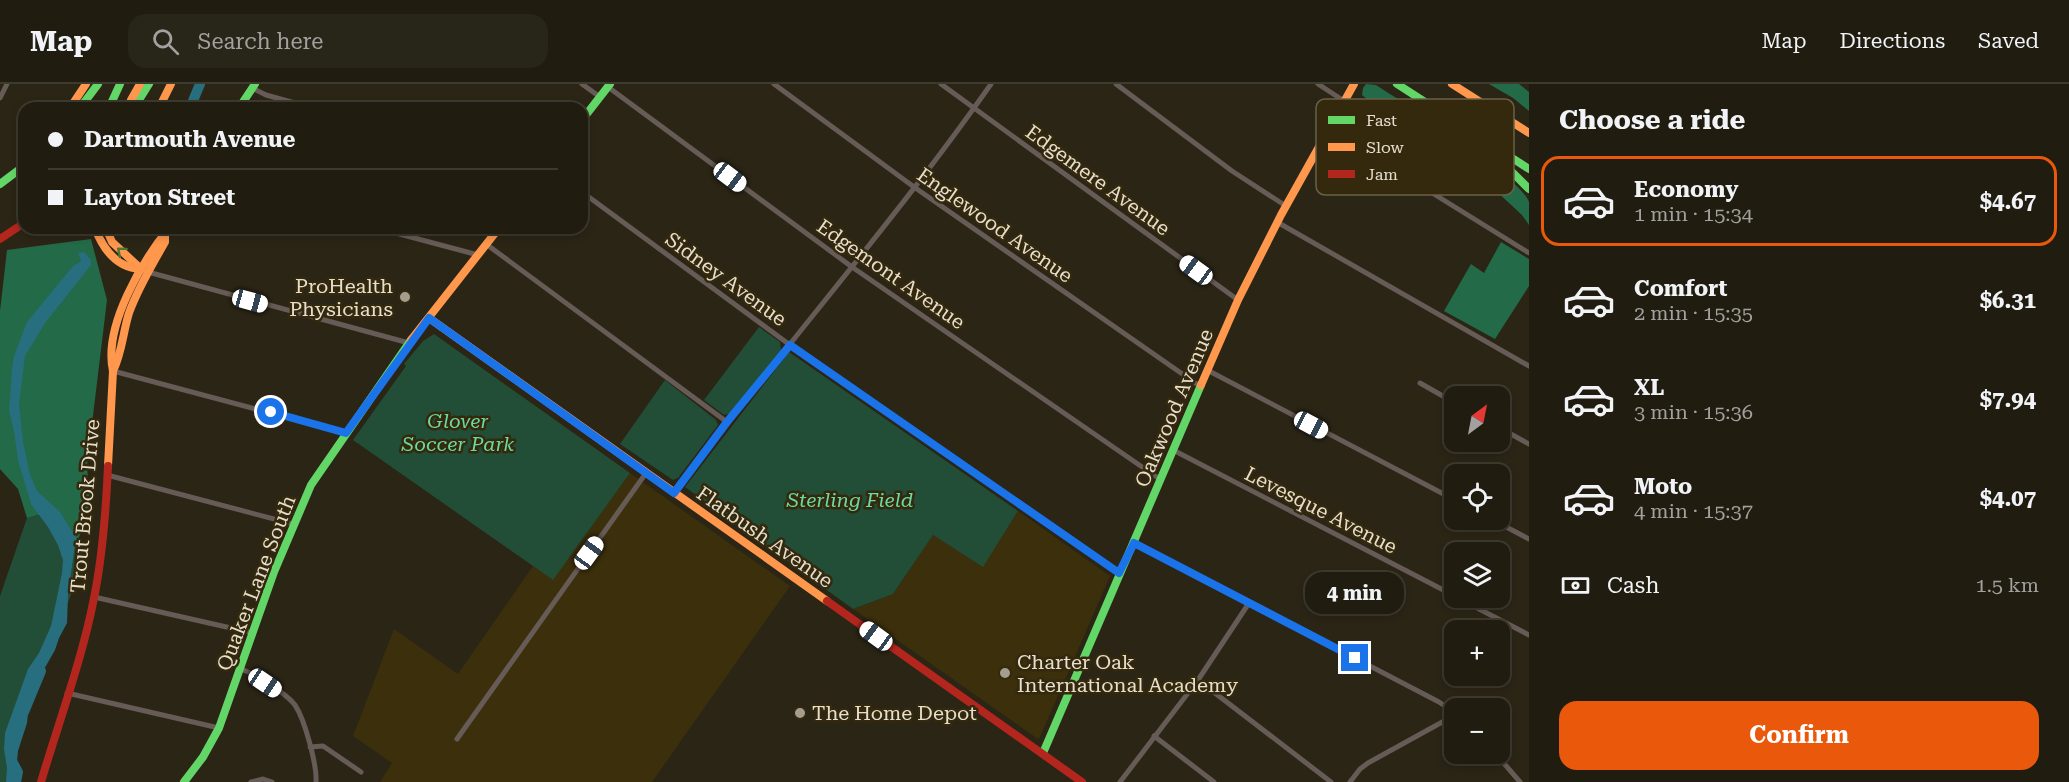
<!DOCTYPE html>
<meta charset="utf-8">
<style>
body{margin:0;font-family:"Roboto Serif",serif;background:#282519;color:#f1f3f6;height:100vh;display:flex;flex-direction:column;font-size:22px;white-space:nowrap}
*{box-sizing:border-box;margin:0}
p{font-size:20px;color:#a2a19f}
.icon{flex:none;width:33px;height:33px;fill:none;stroke:currentColor;stroke-width:2;stroke-linecap:round;stroke-linejoin:round}
.map{position:relative;flex:1;overflow:hidden}
.details{display:flex;flex-direction:column;background:#201c10;width:540px}
.details>*{flex:none}
.top-card{position:absolute;left:18px;top:18px;width:570px;height:132px;border-radius:18px;box-shadow:0 3px 9px #0003,0 0 0 2px #3d3a30;display:grid;align-content:center;height:132px;padding:0 30px;background:#201c10}
.needle{width:39px;rotate:32deg}
.buttons{position:absolute;left:1444px;top:302px;display:grid;gap:12px}
.buttons a{display:grid;place-items:center;width:66px;height:66px;border-radius:12px;background:#201c10;box-shadow:0 3px 9px #0003,0 0 0 2px #3d3a30;font-size:30px}
.end{position:absolute;width:27px;height:27px;margin:-14px;border:8px solid #1a73e8;background:#fff;box-shadow:0 0 0 3px #fff}
.from{border-radius:50%}
.bubble{position:absolute;height:42px;border-radius:18px;background:#201c10;box-shadow:0 3px 9px #0003,0 0 0 2px #3d3a30;font-size:20px;font-weight:700;line-height:42px;text-align:center}
.car{position:absolute;width:18px;height:36px;margin:-18px -9px;border-radius:8px;box-shadow:0 0 4px 2px #0007;background:linear-gradient(#fff 24%,#345 0 40%,#fff 0 76%,#345 0 86%,#fff 0)}
.top-card b{display:flex;align-items:center;gap:21px;height:57px;font-size:22px}
.top-card b+b{border-top:2px solid #3d3a30}
.top-card i{width:15px;height:15px;background:#f1f3f6}
ul{padding:0;list-style:none}
li{display:flex;align-items:center;gap:18px;height:90px;margin:0 12px 9px;padding:0 18px;border:3px solid transparent;border-radius:18px}
li div{flex:1}
li b{display:block;font-size:22px}
li em{font-style:normal;font-weight:700}
li.current{border-color:#ea580c}
li>.icon{width:54px;height:54px;stroke-width:1.5}
h2{padding:0 30px;font-size:27px;line-height:72px}
.pay{display:flex;align-items:center;gap:15px;height:66px;padding:0 30px;font-size:22px}
.pay p{margin-inline-start:auto}
.primary-button{display:flex;gap:12px;margin-top:auto;padding:12px 30px}
.primary-button a{flex:1;height:69px;border-radius:18px;background:#ea580c;color:#fff;font-size:24px;font-weight:700;line-height:69px;text-align:center}
header{display:flex;align-items:center;gap:36px;box-sizing:border-box;height:84px;padding:0 30px;background:#201c10;border-bottom:2px solid #3d3a30}
header strong{font-size:28px}
nav{display:flex;gap:33px;margin-inline-start:auto;font-size:21px}
.search{width:420px;height:54px;background:#282519;display:flex;align-items:center;gap:15px;box-sizing:border-box;padding:0 21px;border-radius:18px;color:#a2a19f;font-size:22px}
main{display:flex;flex:1;min-height:0}
.map>svg:first-child{display:block}
.built{fill:#3c2f0c}
.green{fill:#224d36}
.forest{fill:#236a48}
.water{fill:#276f7e}
.lines{fill:none;stroke-linecap:round;stroke-linejoin:round}
.river{stroke:#276f7e;stroke-width:10}
.street{stroke:#665b56;stroke-width:5}
.fast{stroke:#63d668;stroke-width:8}
.slow{stroke:#ff974d;stroke-width:8}
.jam{stroke:#b3261e;stroke-width:8}
.oneway{stroke:#497736}
.route{stroke:#1a73e8;stroke-width:8}
.poi-dot{fill:#a59e8e;stroke:#34290d;stroke-width:2}
.labels{text-anchor:middle;stroke-width:5;stroke-linejoin:round;paint-order:stroke}
.street-label{font-size:20px;fill:#e6dfcf;stroke:#34290d}
.poi-label{font-size:20px;fill:#e6dfcf;stroke:#34290d;text-anchor:start}
.park-label{font-size:20px;font-style:italic;fill:#6bd9a2;stroke:#34290d}
.key{fill:#34290d;stroke:#696047;stroke-width:1.5}
.key-label{font-size:16px;fill:#e6dfcf}
</style>
<header>
<strong>Map</strong>
<div class="search"><svg class="icon" aria-label="search" viewBox="0 0 24 24"><circle cx="10" cy="10" r="6"/><path d="M15 15l6 6"/></svg>Search here</div>
<nav><a>Map</a><a>Directions</a><a>Saved</a></nav>
</header>
<main>
<div class="map">
<svg width="1529" height="698" viewBox="0 0 1529 698">
<rect width="100%" height="100%" fill="#2b2516"/>
<g class="built">
<path d="M630 389 790 502 652 698H380L392 679 353 652 394 545 458 590 533 482 553 495Z"/>
<path d="M1018 427 1110 492 1040 653 1038 655 853 525 893 510 933 451 983 482Z"/>
</g>
<g class="green">
<path d="M759 243 780 258 781 266 733 329 724 331 704 316Z"/>
<path d="M434 250 630 389 553 496 353 356 406 282 404 280 423 257Z"/>
<path d="M789 268 1018 427 983 483 933 451 893 510 853 525 685 403Z"/>
<path d="M665 296 716 336 718 341 678 394 673 396 620 360Z"/>
<path d="M52 427 70 447 76 461 72 508 29 624 8 666 18 688 17 698H0V512L27 434Z"/>
</g>
<g class="forest">
<path d="M1366 0 1376 1C1404 19 1521 93 1529 118 1529 125 1529 135 1529 141L1522 131 1482 94 1446 66 1434 62 1414 44 1386 31 1362 11 1363 4Z"/>
<path d="M1489 0H1519L1529 8V27L1513 14Z"/>
<path d="M91 155 107 216 87 381 90 424 76 461 70 447 52 427 27 434 18 405 0 385V227L7 166Z"/>
<path d="M1501 158 1529 175V202L1495 255 1444 227 1471 180 1484 189Z"/>
</g>
<path class="water" d="M84 168 91 176V181L45 239 25 272 19 320 23 358 30 391 37 407 60 428 76 454 68 510 67 539 59 554 55 566 30 610 27 639 18 667 15 698H6L7 684 4 665 5 649 28 585 39 569 51 542 62 489 63 476 58 461 48 443 31 420 18 376 14 347 9 326 12 285 14 272 27 238 73 182 80 178 81 176 78 169Z"/>
<g class="lines">
<g class="river">
<path d="M190 24 200 0"/>
<path d="M24 628 41 587"/>
<path d="M11 675 18 688 16 698"/>
</g>
<g class="street">
<path d="M582 0 600 13"/>
<path d="M774 0 914 103 1201 303"/>
<path d="M941 0 1238 216"/>
<path d="M1116 0 1232 87 1286 122"/>
<path d="M1318 0 1344 17"/>
<path d="M608 3 852 183 1161 396"/>
<path d="M252 4 266 11 313 24"/>
<path d="M0 14 7 0"/>
<path d="M1329 45 1529 169"/>
<path d="M582 108 790 261 1119 489"/>
<path d="M1277 138 1529 282"/>
<path d="M377 144 478 171"/>
<path d="M486 160 727 338"/>
<path d="M148 188 409 259"/>
<path d="M113 287 346 349"/>
<path d="M1209 287 1455 416"/>
<path d="M1420 299 1455 319"/>
<path d="M1500 344 1529 360"/>
<path d="M1173 366 1455 512"/>
<path d="M107 391 293 440"/>
<path d="M674 409C777 270 892 141 991 0"/>
<path d="M1491 435 1529 455"/>
<path d="M1134 459 1439 618 1455 629"/>
<path d="M94 513 253 549"/>
<path d="M1456 513 1529 551"/>
<path d="M241 585C255 590 286 609 295 621 305 636 317 681 316 698"/>
<path d="M1198 596 1331 698"/>
<path d="M67 609 219 644"/>
<path d="M1154 652 1214 698"/>
<path d="M457 655 646 389"/>
<path d="M310 663 323 662 361 688"/>
<path d="M1495 669 1520 698"/>
<path d="M251 698 263 695 272 698"/>
<path d="M1120 698 1198 596 1249 519"/>
<path d="M1350 698 1360 685 1368 679 1455 631"/>
</g>
<g class="fast">
<path d="M1397 0 1529 85"/>
<path d="M80 24 98 0"/>
<path d="M109 24 120 0"/>
<path d="M134 24 149 0"/>
<path d="M239 24 255 0"/>
<path d="M582 36 610 0"/>
<path d="M1478 60 1508 84 1529 105"/>
<path d="M0 100 24 82"/>
<path d="M1043 669 1201 301"/>
<path d="M184 698 203 673 219 644 274 488 311 401 411 256"/>
</g>
<g class="slow">
<path d="M1452 0 1529 49"/>
<path d="M131 16 140 0"/>
<path d="M70 24 86 0"/>
<path d="M159 24 171 0"/>
<path d="M95 144C103 165 117 184 141 185"/>
<path d="M106 144 112 158 141 185"/>
<path d="M429 234 827 517"/>
<path d="M411 256 499 144"/>
<path d="M113 287C122 269 123 248 129 229 138 204 152 181 165 158V150"/>
<path d="M1201 301 1238 216 1281 131 1354 0"/>
<path d="M108 382 113 287C103 242 142 178 169 144"/>
</g>
<g class="jam">
<path d="M0 155 24 139"/>
<path d="M827 517 1082 698"/>
<path d="M41 698C59 637 82 576 94 514 103 470 106 426 108 382"/>
</g>
</g>
<defs><path id="oneway-chevron" d="M-2-3.5L2.5 0L-2 3.5" fill="none" stroke-width="1.6" stroke-linecap="round" stroke-linejoin="round" transform="scale(1.5)"/></defs>
<use class="oneway" href="#oneway-chevron" transform="translate(121 167) rotate(-140)"/>
<g class="lines">
<path class="route" d="M271 328 346 349 429 234 674 409 727 338 790 261 1119 489 1134 459 1355 574"/>
</g>
<g class="poi-dot">
<circle cx="405" cy="213" r="6"/>
<circle cx="1005" cy="589" r="6"/>
<circle cx="800" cy="629" r="6"/>
</g>
<g class="labels">
<g class="street-label">
<text transform="translate(1098 96) rotate(36)" y="7">Edgemere Avenue</text>
<text transform="translate(995 141) rotate(35)" y="7">Englewood Avenue</text>
<text transform="translate(891 190) rotate(35)" y="7">Edgemont Avenue</text>
<text transform="translate(726 195) rotate(36)" y="7">Sidney Avenue</text>
<text transform="translate(1174 324) rotate(-67)" y="7">Oakwood Avenue</text>
<text transform="translate(85 422) rotate(-85)" y="7">Trout Brook Drive</text>
<text transform="translate(1321 426) rotate(27)" y="7">Levesque Avenue</text>
<text transform="translate(765 453) rotate(35)" y="7">Flatbush Avenue</text>
<text transform="translate(256 499) rotate(-69)" y="7">Quaker Lane South</text>
</g>
<g class="poi-label">
<text x="393" y="209" text-anchor="end">ProHealth<tspan x="393" dy="23">Physicians</tspan></text>
<text x="1017" y="585">Charter Oak<tspan x="1017" dy="23">International Academy</tspan></text>
<text x="812" y="636">The Home Depot</text>
</g>
<g class="park-label">
<text x="458" y="344">Glover<tspan x="458" dy="23">Soccer Park</tspan></text>
<text x="850" y="423">Sterling Field</text>
</g>
</g>
<rect x="1316" y="15" width="198" height="96" rx="9" class="key"/>
<rect x="1328" y="32" width="27" height="8" fill="#63d668"/>
<rect x="1328" y="59" width="27" height="8" fill="#ff974d"/>
<rect x="1328" y="86" width="27" height="8" fill="#b3261e"/>
<g class="key-label">
<text x="1366" y="42">Fast</text>
<text x="1366" y="69">Slow</text>
<text x="1366" y="96">Jam</text>
</g>
</svg>
<div class="buttons">
<a><svg class="needle" viewBox="-14 -14 28 28"><path d="M0-13l5 13h-10z" fill="#e53935"/><path d="M0 13l5-13h-10z" fill="#a2a19f"/></svg></a>
<a><svg class="icon" aria-label="locate" viewBox="0 0 24 24"><circle cx="12" cy="12" r="6"/><path d="M12 2v4M12 18v4M2 12h4M18 12h4"/></svg></a>
<a><svg class="icon" aria-label="layers" viewBox="0 0 24 24"><path d="M12 4l9 5-9 5-9-5zM3 14l9 5 9-5"/></svg></a>
<a>+</a>
<a>−</a>
</div>
<i class="end from" style="left:271px;top:328px"></i>
<i class="end" style="left:1355px;top:574px"></i>
<div class="bubble" style="left:1305px;top:488px;width:99px">4 min</div>
<i class="car" style="left:730px;top:93px;rotate:127deg"></i>
<i class="car" style="left:1196px;top:186px;rotate:306deg"></i>
<i class="car" style="left:250px;top:217px;rotate:105deg"></i>
<i class="car" style="left:1311px;top:341px;rotate:118deg"></i>
<i class="car" style="left:589px;top:469px;rotate:36deg"></i>
<i class="car" style="left:876px;top:552px;rotate:306deg"></i>
<i class="car" style="left:265px;top:599px;rotate:124deg"></i>
<div class="top-card">
<b><i class="from"></i>Dartmouth Avenue</b>
<b><i></i>Layton Street</b>
</div>
</div>
<section class="details">
<h2>Choose a ride</h2>
<ul>
<li class="current"><svg class="icon" aria-label="car" viewBox="0 0 24 24"><path d="M5 17H2v-5l4-1 3-4h7l3 4 3 1v5h-3M9 17h6M6 11h13"/><circle cx="7" cy="17" r="2"/><circle cx="17" cy="17" r="2"/></svg><div><b>Economy</b><p>1 min · 15:34</p></div><em>$4.67</em></li>
<li><svg class="icon" aria-label="car" viewBox="0 0 24 24"><path d="M5 17H2v-5l4-1 3-4h7l3 4 3 1v5h-3M9 17h6M6 11h13"/><circle cx="7" cy="17" r="2"/><circle cx="17" cy="17" r="2"/></svg><div><b>Comfort</b><p>2 min · 15:35</p></div><em>$6.31</em></li>
<li><svg class="icon" aria-label="car" viewBox="0 0 24 24"><path d="M5 17H2v-5l4-1 3-4h7l3 4 3 1v5h-3M9 17h6M6 11h13"/><circle cx="7" cy="17" r="2"/><circle cx="17" cy="17" r="2"/></svg><div><b>XL</b><p>3 min · 15:36</p></div><em>$7.94</em></li>
<li><svg class="icon" aria-label="car" viewBox="0 0 24 24"><path d="M5 17H2v-5l4-1 3-4h7l3 4 3 1v5h-3M9 17h6M6 11h13"/><circle cx="7" cy="17" r="2"/><circle cx="17" cy="17" r="2"/></svg><div><b>Moto</b><p>4 min · 15:37</p></div><em>$4.07</em></li>
</ul>
<div class="pay"><svg class="icon" aria-label="cash" viewBox="0 0 24 24"><path d="M3 7h18v10H3z"/><circle cx="12" cy="12" r="2"/></svg>Cash<p>1.5 km</p></div>
<div class="primary-button"><a>Confirm</a></div>
</section>
</main>
